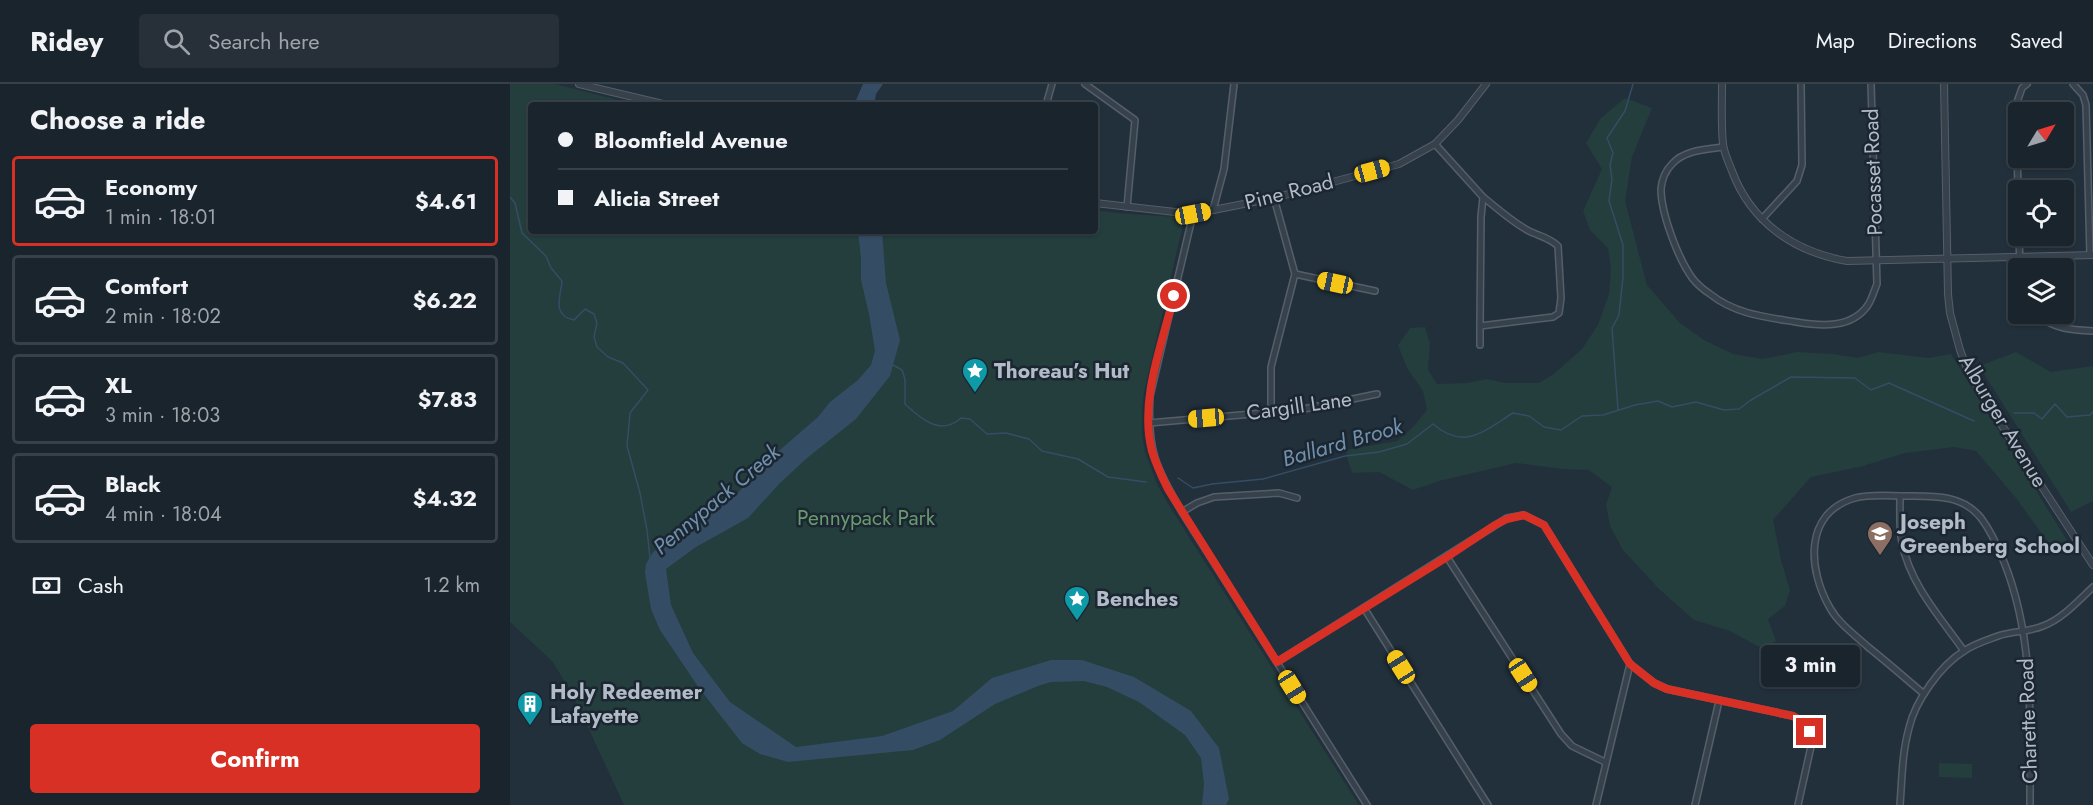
<!DOCTYPE html>
<meta charset="utf-8">
<style>
body{margin:0;font-family:Jost,sans-serif;background:#273039;color:#f1f3f6;height:100vh;display:flex;flex-direction:column;font-size:22px;white-space:nowrap}
*{box-sizing:border-box;margin:0}
p{font-size:20px;color:#9fa4aa}
.icon{flex:none;width:33px;height:33px;fill:none;stroke:currentColor;stroke-width:2;stroke-linecap:round;stroke-linejoin:round}
.map{position:relative;flex:1;overflow:hidden}
.panel{display:flex;flex-direction:column;background:#1a242d;width:510px}
.panel>*{flex:none}
.banner{position:absolute;left:18px;top:18px;width:570px;height:132px;border-radius:6px;box-shadow:0 2px 4px #0004,0 0 0 2px #384149;display:grid;align-content:center;height:132px;padding:0 30px;background:#1a242d}
.needle{width:39px;rotate:52deg}
.tools{position:absolute;left:1498px;top:18px;display:grid;gap:12px}
.tools a{display:grid;place-items:center;width:66px;height:66px;border-radius:6px;background:#1a242d;box-shadow:0 2px 4px #0004,0 0 0 2px #384149;font-size:30px}
.end{position:absolute;width:27px;height:27px;margin:-14px;border:8px solid #d93025;background:#fff;box-shadow:0 0 0 3px #fff}
.from{border-radius:50%}
.bubble{position:absolute;height:42px;border-radius:6px;background:#1a242d;box-shadow:0 2px 4px #0004,0 0 0 2px #384149;font-size:20px;font-weight:700;line-height:42px;text-align:center}
.car{position:absolute;width:18px;height:36px;margin:-18px -9px;border-radius:8px;box-shadow:0 0 4px 2px #0007;background:linear-gradient(#f5c518 24%,#345 0 40%,#f5c518 0 76%,#345 0 86%,#f5c518 0)}
.banner b{display:flex;align-items:center;gap:21px;height:57px;font-size:22px}
.banner b+b{border-top:2px solid #384149}
.banner i{width:15px;height:15px;background:#f1f3f6}
ul{padding:0;list-style:none}
li{display:flex;align-items:center;gap:18px;height:90px;margin:0 12px 9px;padding:0 18px;border:3px solid #384149;border-radius:6px}
li div{flex:1}
li b{display:block;font-size:22px}
li em{font-style:normal;font-weight:700}
li.current{border-color:#d93025}
li>.icon{width:54px;height:54px;stroke-width:1.5}
h2{padding:0 30px;font-size:27px;line-height:72px}
.pay{display:flex;align-items:center;gap:15px;height:66px;padding:0 30px;font-size:22px}
.pay p{margin-inline-start:auto}
.primary-button{display:flex;gap:12px;margin-top:auto;padding:12px 30px}
.primary-button a{flex:1;height:69px;border-radius:6px;background:#d93025;color:#fff;font-size:24px;font-weight:700;line-height:69px;text-align:center}
header{display:flex;align-items:center;gap:36px;box-sizing:border-box;height:84px;padding:0 30px;background:#1a242d;border-bottom:2px solid #384149}
header strong{font-size:28px}
nav{display:flex;gap:33px;margin-inline-start:auto;font-size:21px}
.search{width:420px;height:54px;background:#273039;display:flex;align-items:center;gap:15px;box-sizing:border-box;padding:0 21px;border-radius:6px;color:#9fa4aa;font-size:22px}
main{display:flex;flex:1;min-height:0}
.map>svg:first-child{display:block}
.green{fill:#243d3d}
.water{fill:#354d64}
.lines{fill:none;stroke-linecap:round;stroke-linejoin:round}
.stream{stroke:#354d64;stroke-width:1.5}
.minor-casing{stroke:#545f6a;stroke-width:8}
.tertiary-casing{stroke:#545f6a;stroke-width:8}
.minor{stroke:#36414c;stroke-width:5}
.tertiary{stroke:#36414c;stroke-width:6}
.route{stroke:#d93025;stroke-width:8}
.labels{text-anchor:middle;stroke-width:5;stroke-linejoin:round;paint-order:stroke}
.street-label{font-size:21px;fill:#b1bcc8;stroke:#1b2631}
.poi-label{font-size:21px;font-weight:bold;fill:#b1bcc8;stroke:#1b2631;text-anchor:start}
.park-label{font-size:21px;fill:#679a6e;stroke:#1b2631}
.water-label{font-size:22px;font-style:italic;fill:#7090ad;stroke:#1b2631}
</style>
<header>
<strong>Ridey</strong>
<div class="search"><svg class="icon" aria-label="search" viewBox="0 0 24 24"><circle cx="10" cy="10" r="6"/><path d="M15 15l6 6"/></svg>Search here</div>
<nav><a>Map</a><a>Directions</a><a>Saved</a></nav>
</header>
<main>
<section class="panel">
<h2>Choose a ride</h2>
<ul>
<li class="current"><svg class="icon" aria-label="car" viewBox="0 0 24 24"><path d="M5 17H2v-5l4-1 3-4h7l3 4 3 1v5h-3M9 17h6M6 11h13"/><circle cx="7" cy="17" r="2"/><circle cx="17" cy="17" r="2"/></svg><div><b>Economy</b><p>1 min · 18:01</p></div><em>$4.61</em></li>
<li><svg class="icon" aria-label="car" viewBox="0 0 24 24"><path d="M5 17H2v-5l4-1 3-4h7l3 4 3 1v5h-3M9 17h6M6 11h13"/><circle cx="7" cy="17" r="2"/><circle cx="17" cy="17" r="2"/></svg><div><b>Comfort</b><p>2 min · 18:02</p></div><em>$6.22</em></li>
<li><svg class="icon" aria-label="car" viewBox="0 0 24 24"><path d="M5 17H2v-5l4-1 3-4h7l3 4 3 1v5h-3M9 17h6M6 11h13"/><circle cx="7" cy="17" r="2"/><circle cx="17" cy="17" r="2"/></svg><div><b>XL</b><p>3 min · 18:03</p></div><em>$7.83</em></li>
<li><svg class="icon" aria-label="car" viewBox="0 0 24 24"><path d="M5 17H2v-5l4-1 3-4h7l3 4 3 1v5h-3M9 17h6M6 11h13"/><circle cx="7" cy="17" r="2"/><circle cx="17" cy="17" r="2"/></svg><div><b>Black</b><p>4 min · 18:04</p></div><em>$4.32</em></li>
</ul>
<div class="pay"><svg class="icon" aria-label="cash" viewBox="0 0 24 24"><path d="M3 7h18v10H3z"/><circle cx="12" cy="12" r="2"/></svg>Cash<p>1.2 km</p></div>
<div class="primary-button"><a>Confirm</a></div>
</section>
<div class="map">
<svg width="1583" height="721" viewBox="0 0 1583 721">
<rect width="100%" height="100%" fill="#22303c"/>
<g class="green">
<path d="M0 0H45L128 21H21V147H585V126L607 129 667 133 672 135 673 141 634 308 632 325V350L635 368 647 400 660 423 849 721H114L62 609 42 577 0 538Z"/>
<path d="M1115 14 1142 24 1122 73 1115 117 1137 201 1170 239 1194 256 1223 270 1253 275 1287 268 1323 270 1348 274 1368 268 1419 274 1441 270 1560 461 1557 467 1542 464 1506 414 1466 367 1444 363 1395 369 1353 382 1301 393 1263 436 1271 476 1280 506 1275 522 1258 535 1266 557 1253 565 1220 547 1184 536 1148 504 1113 466 1100 442 1096 421 1102 403 1079 386 1053 385 1006 379 929 397 903 406 869 388 842 389 835 366 887 357 903 343 917 326 913 307 897 284 888 261 900 244 915 243 920 260 918 286 927 300 957 299 977 295 995 299H1029L1045 289 1072 265 1088 241 1099 210 1101 185 1098 164 1080 146 1073 127 1092 85 1076 59 1091 34Z"/>
<path d="M1506 268 1541 288 1583 282V417L1561 428 1469 282Z"/>
<path d="M1429 679 1462 680V694L1429 693Z"/>
</g>
<g class="water">
<path d="M353 0H373L366 10 364 21H344Z"/>
<path d="M348 147H372L376 199 390 256 380 292 346 335 297 374 269 400 238 434 186 463 156 485 161 521 183 569 220 618 286 663 372 652 443 627 482 594 541 576H572L624 593 681 627 709 664 719 715 716 721H692L694 700 691 674 675 651 629 618 597 603 574 597 541 598 528 602 485 620 430 656 403 666 278 678 250 670 232 659 189 604 150 546 141 525 135 489 136 480 143 468 225 412 256 378 308 333 320 318 348 296 361 281 365 267 359 230 351 196V174Z"/>
</g>
<g class="lines">
<g class="stream">
<path d="M0 113 5 119 12 149 36 172 41 184 52 197C51 211 41 232 64 236L75 225 84 230 87 239 84 253 87 263 98 273 113 279 138 306 120 329 117 362 130 409 137 446 140 474"/>
<path d="M383 281 392 286 395 295V320C412 336 431 352 451 334L460 335 477 350 496 349 519 355 532 367 568 375 598 393 636 398"/>
<path d="M1108 326 1102 244 1109 231 1113 193V161L1099 117 1102 95 1100 81 1103 69 1097 54 1115 27 1123 0"/>
<path d="M1504 329H1524L1532 335 1545 320 1557 333 1580 331 1583 328"/>
<path d="M668 394 683 404 702 400 753 395 835 372 869 368 897 360 923 340C954 367 974 347 1003 329L1019 332 1034 343 1051 346 1072 332 1093 331 1125 321 1148 317 1162 323 1186 318 1214 326 1229 325 1241 316 1281 293 1345 294 1361 306 1379 299 1464 337"/>
</g>
<defs>
<g id="minor">
<path d="M575 0 625 36 617 123"/>
<path d="M1563 0 1573 11 1576 21 1580 171"/>
<path d="M536 21 542 0"/>
<path d="M925 60 973 113"/>
<path d="M1213 63C1197 65 1174 66 1162 80 1156 86 1152 95 1151 105 1151 129 1168 175 1183 195 1187 200 1194 206 1200 210 1225 230 1255 233 1286 238 1310 242 1342 245 1358 221 1362 215 1364 207 1367 200L1361 0"/>
<path d="M973 113C988 125 1002 138 1019 147 1029 152 1040 154 1048 162L1051 214 1049 229 1043 233 970 242 971 133Z"/>
<path d="M703 126 714 85 724 0"/>
<path d="M683 130 640 312C637 365 645 383 672 428L857 721"/>
<path d="M1252 135 1287 97 1292 81 1291 0"/>
<path d="M1509 147 1506 21 1512 4 1517 0"/>
<path d="M1509 152 1510 184"/>
<path d="M785 190 865 207"/>
<path d="M1526 230C1543 245 1562 246 1583 247"/>
<path d="M970 242V261"/>
<path d="M761 329V283L785 190 764 114"/>
<path d="M639 339 789 326 867 310"/>
<path d="M1390 412C1390 427 1389 444 1392 459 1400 500 1430 533 1454 567"/>
<path d="M672 428 687 419 704 413 769 409 787 414"/>
<path d="M937 473 1051 650 1062 662 1095 678"/>
<path d="M854 524 978 721"/>
<path d="M767 578 997 434 1014 431 1034 441 1120 580 1144 599 1157 605 1283 632C1296 639 1299 644 1302 658L1288 721"/>
<path d="M1414 610C1395 594 1377 578 1358 563 1345 551 1329 540 1320 524 1298 486 1293 429 1345 414 1360 410 1380 412 1395 412 1423 412 1452 410 1471 434 1481 447 1488 463 1494 478 1525 555 1520 640 1520 721"/>
<path d="M1086 721 1120 580"/>
<path d="M1185 721 1209 617"/>
<path d="M1390 721C1392 695 1392 669 1399 644 1405 617 1431 581 1454 567 1464 560 1477 556 1488 552 1502 547 1519 548 1533 542 1552 535 1568 517 1583 503"/>
</g>
<g id="tertiary">
<path d="M69 0 157 21"/>
<path d="M1212 0C1212 20 1211 41 1213 60 1214 69 1219 79 1222 87 1241 138 1284 168 1337 177L1583 171"/>
<path d="M1434 0 1438 210 1440 229 1450 266 1458 287 1474 314 1583 481"/>
<path d="M585 119 683 130 764 114 889 80 925 60 948 36 976 0"/>
</g>
</defs>
<use href="#minor" class="minor-casing"/>
<use href="#tertiary" class="tertiary-casing"/>
<use href="#minor" class="minor"/>
<use href="#tertiary" class="tertiary"/>
</g>
<g class="lines">
<path class="route" d="M664 212C652 260 629 317 642 367 646 380 652 393 658 405L767 578 937 473 985 441 997 435 1014 431 1034 441 1120 580 1144 599 1157 605 1283 632 1295 639 1300 648"/>
</g>
<defs>
<symbol id="sight-pin" viewBox="-11 -11 22 30"><path d="M0 17L-7.5 6A9.5 9.5 0 1 1 7.5 6Z" fill="#0f9aa8" stroke="#1b2631"/><path d="M0-6L1.8-2.2L6-1.7L2.9 1.2L3.7 5.4L0 3.3L-3.7 5.4L-2.9 1.2L-6-1.7L-1.8-2.2Z" fill="#fff"/></symbol>
<symbol id="school-pin" viewBox="-11 -11 22 30"><path d="M0 17L-7.5 6A9.5 9.5 0 1 1 7.5 6Z" fill="#8d6e63" stroke="#1b2631"/><path d="M0-5L7-2L0 1L-7-2ZM-4 1L0 2.5L4 1V4Q0 6-4 4Z" fill="#fff"/></symbol>
<symbol id="building-pin" viewBox="-11 -11 22 30"><path d="M0 17L-7.5 6A9.5 9.5 0 1 1 7.5 6Z" fill="#0f9aa8" stroke="#1b2631"/><path d="M-4-6H4V6H1V3H-1V6H-4ZM-2.5-4.3h1.7v1.8h-1.7ZM.8-4.3h1.7v1.8H.8ZM-2.5-1h1.7V.8h-1.7ZM.8-1h1.7V.8H.8Z" fill="#fff"/></symbol>
</defs>
<g fill-rule="evenodd">
<use href="#sight-pin" x="450" y="272" width="30" height="40"/>
<use href="#school-pin" x="1355" y="435" width="30" height="40"/>
<use href="#sight-pin" x="552" y="500" width="30" height="40"/>
<use href="#building-pin" x="5" y="605" width="30" height="40"/>
</g>
<g class="labels">
<g class="street-label">
<text transform="translate(1363 88) rotate(-92)" y="7">Pocasset Road</text>
<text transform="translate(779 108) rotate(-14)" y="7">Pine Road</text>
<text transform="translate(789 322) rotate(-8)" y="7">Cargill Lane</text>
<text transform="translate(1493 337) rotate(59)" y="7">Alburger Avenue</text>
<text transform="translate(1518 637) rotate(-92)" y="7">Charette Road</text>
</g>
<g class="poi-label">
<text x="484" y="294">Thoreau’s Hut</text>
<text x="1390" y="445">Joseph<tspan x="1390" dy="24">Greenberg School</tspan></text>
<text x="586" y="522">Benches</text>
<text x="40" y="615">Holy Redeemer<tspan x="40" dy="24">Lafayette</tspan></text>
</g>
<g class="park-label">
<text x="356" y="441">Pennypack Park</text>
</g>
<g class="water-label">
<text transform="translate(832 358) rotate(-16)" y="8">Ballard Brook</text>
<text transform="translate(206 415) rotate(-40)" y="8">Pennypack Creek</text>
</g>
</g>
</svg>
<div class="tools">
<a><svg class="needle" viewBox="-14 -14 28 28"><path d="M0-13l5 13h-10z" fill="#e53935"/><path d="M0 13l5-13h-10z" fill="#9fa4aa"/></svg></a>
<a><svg class="icon" aria-label="locate" viewBox="0 0 24 24"><circle cx="12" cy="12" r="6"/><path d="M12 2v4M12 18v4M2 12h4M18 12h4"/></svg></a>
<a><svg class="icon" aria-label="layers" viewBox="0 0 24 24"><path d="M12 4l9 5-9 5-9-5zM3 14l9 5 9-5"/></svg></a>
</div>
<i class="end from" style="left:664px;top:212px"></i>
<i class="end" style="left:1300px;top:648px"></i>
<div class="bubble" style="left:1251px;top:561px;width:99px">3 min</div>
<i class="car" style="left:862px;top:87px;rotate:75deg"></i>
<i class="car" style="left:683px;top:130px;rotate:79deg"></i>
<i class="car" style="left:825px;top:199px;rotate:282deg"></i>
<i class="car" style="left:696px;top:334px;rotate:265deg"></i>
<i class="car" style="left:891px;top:583px;rotate:328deg"></i>
<i class="car" style="left:1013px;top:591px;rotate:147deg"></i>
<i class="car" style="left:782px;top:603px;rotate:148deg"></i>
<div class="banner">
<b><i class="from"></i>Bloomfield Avenue</b>
<b><i></i>Alicia Street</b>
</div>
</div>
</main>
